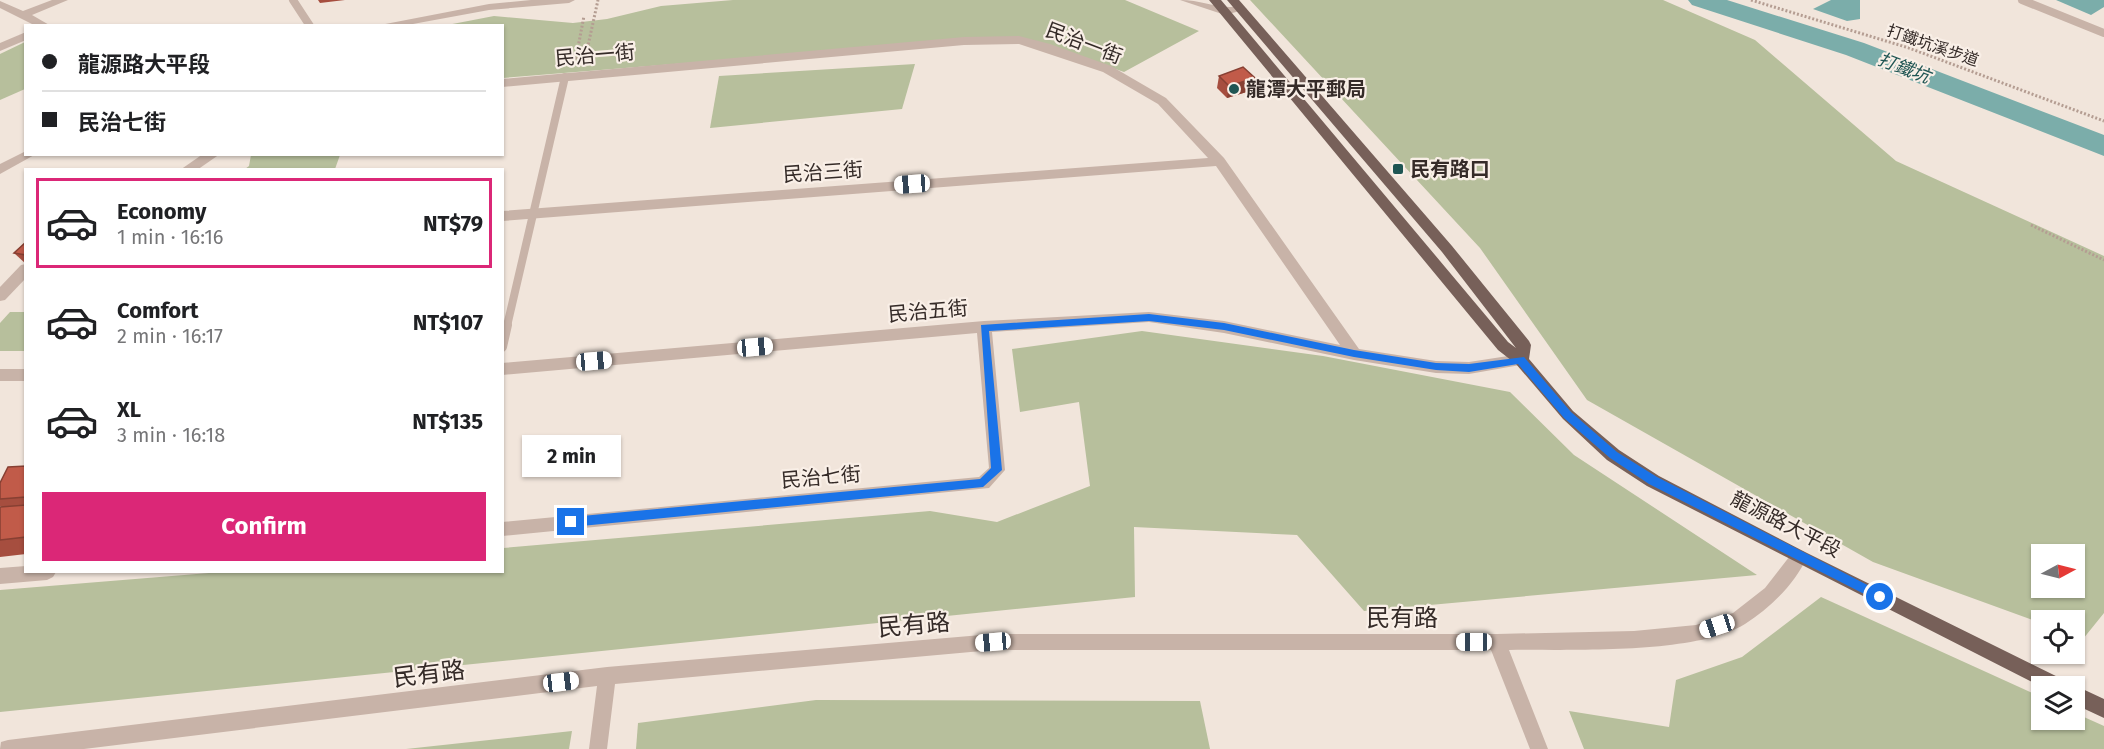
<!DOCTYPE html>
<meta charset="utf-8">
<style>
body{margin:0;font-family:"Fira Sans","Noto Sans TC",sans-serif;background:#f6f6f6;color:#202124;height:100vh;display:flex;flex-direction:column;font-size:22px;white-space:nowrap}
*{box-sizing:border-box;margin:0}
p{font-size:20px;color:#757577}
.icon{flex:none;width:33px;height:33px;fill:none;stroke:currentColor;stroke-width:2;stroke-linecap:round;stroke-linejoin:round}
.map{position:relative;flex:1;overflow:hidden}
.side{position:absolute;left:24px;top:168px;width:480px;height:405px;display:flex;flex-direction:column;background:#fff;border-radius:0px;box-shadow:0 2px 4px #0004}
.side>*{flex:none}
.guide{position:absolute;left:24px;top:24px;width:480px;height:132px;border-radius:0px;box-shadow:0 2px 4px #0004;display:grid;align-content:center;height:132px;padding:0 18px;background:#fff}
.needle{width:39px;rotate:83deg}
.buttons{position:absolute;left:2031px;top:544px;display:grid;gap:12px}
.buttons a{display:grid;place-items:center;width:54px;height:54px;border-radius:0px;background:#fff;box-shadow:0 2px 4px #0004;font-size:30px}
.end{position:absolute;width:27px;height:27px;margin:-14px;border:8px solid #1a73e8;background:#fff;box-shadow:0 0 0 3px #fff}
.from{border-radius:50%}
.bubble{position:absolute;height:42px;border-radius:0px;background:#fff;box-shadow:0 2px 4px #0004;font-size:20px;font-weight:700;line-height:42px;text-align:center}
.car{position:absolute;width:18px;height:36px;margin:-18px -9px;border-radius:8px;box-shadow:0 0 4px 2px #0007;background:linear-gradient(#fff 24%,#345 0 40%,#fff 0 76%,#345 0 86%,#fff 0)}
.guide b{display:flex;align-items:center;gap:21px;height:57px;font-size:22px}
.guide b+b{border-top:2px solid #e0e0e0}
.guide i{width:15px;height:15px;background:#202124}
ul{padding:10px 0 0;list-style:none}
li{display:flex;align-items:center;gap:18px;height:90px;margin:0 12px 9px;padding:0 6px;border:3px solid transparent;border-radius:0px}
li div{flex:1}
li b{display:block;font-size:22px}
li em{font-style:normal;font-weight:700}
li.selected{border-color:#db2777}
li>.icon{width:54px;height:54px;stroke-width:1.5}
.action{display:flex;gap:12px;margin-top:auto;padding:12px 18px}
.action a{flex:1;height:69px;border-radius:0px;background:#db2777;color:#fff;font-size:24px;font-weight:700;line-height:69px;text-align:center}
.map>svg:first-child{display:block}
.green{fill:#b7bf9c;fill-rule:evenodd}
.water{fill:#7badaa}
.lines{fill:none;stroke-linecap:round;stroke-linejoin:round}
.river{fill:#7badaa;fill-rule:evenodd}
.path{stroke:#b49d92;stroke-width:3;stroke-dasharray:2 2;stroke-linecap:butt}
.lane-far1{stroke:#c8b3a8;stroke-width:8}
.lane{stroke:#c8b3a8;stroke-width:10}
.street{fill:#c8b3a8;fill-rule:evenodd}
.primary{fill:#776059;fill-rule:evenodd}
.wall{fill:#a64e3f}
.shaded-wall{fill:#874033}
.building{fill:#c15b49;stroke:#874033;stroke-width:1.5}
.route{fill:#1a73e8}
.poi-dot{fill:#1f5553;stroke:#f9efe7;stroke-width:2}
.labels{text-anchor:middle;stroke-width:4.5;stroke-linejoin:round;paint-order:stroke}
.far-street-label{font-size:16px;fill:#352b28;stroke:#f9efe7}
.far-water-label{font-size:18px;font-style:italic;fill:#1f5553;stroke:#f9efe7}
.street-label{font-size:20px;fill:#352b28;stroke:#f9efe7}
.poi-label{font-size:20px;font-weight:bold;fill:#352b28;stroke:#f9efe7;text-anchor:start}
.near-street-label{font-size:24px;fill:#352b28;stroke:#f9efe7}
</style>
<div class="map">
<svg width="2104" height="749" viewBox="0 0 2104 749">
<rect width="100%" height="100%" fill="#f1e5db"/>
<g class="green">
<path d="M733 0H1125L1199 31 1124 72 1033 41 847 50 503 78 502 26H442L494 16 573 23 607 19 661 6Z"/>
<path d="M1250 0H1663L1755 40 1896 161 2104 256V613L2083 639 2075 635 2074 621H2042L2041 623 1873 562 1587 400 1480 248ZM2042 555H2074V588H2042Z"/>
<path d="M25 42V89L0 100V54Z"/>
<path d="M915 64 902 109 710 128 719 76Z"/>
<path d="M251 155V154L340 155 335 169H245L249 166Z"/>
<path d="M10 312H25V351H0V323Z"/>
<path d="M1142 331 1323 356 1510 392 1574 455 1757 575 1364 611 1297 535 1134 527 1135 597 0 712V590L221 572H502L503 548 930 511 997 522 1090 486 1079 402 1020 412 1012 349Z"/>
<path d="M1821 597 2041 697 2042 720H2074L2075 713 2104 726V749H1584L1569 711 1669 727 1676 680 1742 657Z"/>
<path d="M816 700 1200 701 1210 749H636L638 723Z"/>
<path d="M572 731 569 749H406Z"/>
</g>
<g class="water">
<path d="M1831 0H1860V19L1847 21 1813 9Z"/>
<path d="M2056 0H2104V7L2091 15Z"/>
</g>
<g class="lines">
<path class="river" d="M1688 0H1727L1864 43 2104 135V156L1846 55 1692 5Z"/>
<g class="path">
<path d="M1751 0 1909 48 2104 121"/>
<path d="M575 63 584 16"/>
<path d="M584 64 598 0"/>
<path d="M2031 225 2104 260"/>
</g>
<g class="lane-far1">
<path d="M293 0 310 26"/>
<path d="M2022 0 2104 33"/>
<path d="M507 326 565 77"/>
</g>
<path class="lane" d="M502 347 507 325"/>
<g class="street">
<path d="M52 0H68L32 15 51 26H36L0 8V1L23 11Z"/>
<path d="M531 0H575L569 3 489 10 402 26H375L489 4Z"/>
<path d="M1180 0C1204 0 1218 10 1241 6L1247 9 1225 15Z"/>
<path d="M26 32V40L0 51V43Z"/>
<path d="M1019 36 1050 44 1111 66 1166 98 1224 158 1359 349 1436 361 1469 362 1521 354 1526 356 1528 360 1526 364 1469 374 1436 373 1354 360 1224 333 1149 322 992 332 1005 470 989 488 502 536V522L979 477 989 468 977 333 502 375V363L984 321 1149 312 1224 321 1340 345 1216 166 502 221V211L1208 158 1158 104 1103 72 1019 44 964 45 502 87V79L964 37Z"/>
<path d="M26 151V154H36L0 174V164Z"/>
<path d="M203 154H220L197 170H180Z"/>
<path d="M26 264V278L5 300 0 301V287L21 265Z"/>
<rect x="0" y="369" width="26" height="12"/>
<path d="M1799 550 1805 552 1807 557C1795 584 1770 608 1745 624 1696 655 1569 649 1509 650L1548 749H1530L1491 650H993L615 684 607 749H589L597 686 84 749H0L1 742 8 740 607 667 993 634H1497L1634 631 1696 625 1733 613 1765 588 1793 552Z"/>
<path d="M26 566V572H56L53 577 47 580 0 584V568Z"/>
</g>
<g class="primary">
<path d="M1209 0H1221L1508 342 1516 348 1442 252 1227 0H1239L1452 246 1529 341 1531 345 1529 359 1573 411 1619 450 1659 476 1805 552 2066 681 2069 687H2042L1647 486 1607 460 1563 419 1516 364 1498 350Z"/>
<path d="M2074 685 2104 699V718L2074 704V687H2069Z"/>
</g>
</g>
<g class="wall">
<path d="M318 0H345L320 3Z"/>
<path d="M1219 76 1255 78 1253 90 1227 98 1217 88Z"/>
<path d="M26 242V264L14 253Z"/>
<path d="M26 466V554L0 557V507H2L0 506V483Z"/>
</g>
<path class="shaded-wall" d="M1255 78 1253 90 1227 98 1229 86Z"/>
<g class="building">
<path d="M1243 67 1255 78 1229 86 1219 76Z"/>
<path d="M26 242V255L14 253Z"/>
<path d="M26 466V497L0 499V483L8 467Z"/>
<path d="M26 505V537L0 540V507Z"/>
</g>
<path class="route" d="M1149 314 1224 323 1354 350 1436 363 1469 364 1524 357 1571 412 1617 452 1657 477 1883 593 1885 597 1883 600H1876L1649 484 1610 458 1564 418 1518 364 1469 372 1436 370 1354 357 1224 330 1149 321 989 331 1002 470 983 487 571 527 566 522 571 517 980 479 991 468 981 325Z"/>
<g class="poi-dot">
<circle cx="1234" cy="89" r="6"/>
<rect x="1392" y="163" width="12" height="12" rx="3"/>
</g>
<g class="labels">
<g class="far-street-label">
<text transform="translate(1933 45) rotate(19)" y="6">打鐵坑溪步道</text>
</g>
<g class="far-water-label">
<text transform="translate(1904 68) rotate(21)" y="6">打鐵坑</text>
</g>
<g class="street-label">
<text transform="translate(1084 43) rotate(21)" y="7">民治一街</text>
<text transform="translate(595 55) rotate(-5)" y="7">民治一街</text>
<text transform="translate(823 172) rotate(-4)" y="7">民治三街</text>
<text transform="translate(928 311) rotate(-5)" y="7">民治五街</text>
<text transform="translate(821 477) rotate(-5)" y="7">民治七街</text>
<text transform="translate(1786 524) rotate(27)" y="7">龍源路大平段</text>
</g>
<g class="poi-label">
<text x="1246" y="96">龍潭大平郵局</text>
<text x="1410" y="176">民有路口</text>
</g>
<g class="near-street-label">
<text x="1402" y="626">民有路</text>
<text transform="translate(914 625) rotate(-5)" y="8">民有路</text>
<text transform="translate(429 674) rotate(-7)" y="8">民有路</text>
</g>
</g>
</svg>
<div class="buttons">
<a><svg class="needle" viewBox="-14 -14 28 28"><path d="M0-13l5 13h-10z" fill="#e53935"/><path d="M0 13l5-13h-10z" fill="#757577"/></svg></a>
<a><svg class="icon" aria-label="locate" viewBox="0 0 24 24"><circle cx="12" cy="12" r="6"/><path d="M12 2v4M12 18v4M2 12h4M18 12h4"/></svg></a>
<a><svg class="icon" aria-label="layers" viewBox="0 0 24 24"><path d="M12 4l9 5-9 5-9-5zM3 14l9 5 9-5"/></svg></a>
</div>
<i class="end from" style="left:1880px;top:597px"></i>
<i class="end" style="left:571px;top:522px"></i>
<div class="bubble" style="left:522px;top:435px;width:99px">2 min</div>
<i class="car" style="left:912px;top:184px;rotate:266deg"></i>
<i class="car" style="left:755px;top:347px;rotate:85deg"></i>
<i class="car" style="left:594px;top:361px;rotate:85deg"></i>
<i class="car" style="left:1717px;top:626px;rotate:252deg"></i>
<i class="car" style="left:993px;top:642px;rotate:265deg"></i>
<i class="car" style="left:1474px;top:642px;rotate:270deg"></i>
<i class="car" style="left:561px;top:682px;rotate:83deg"></i>
<div class="guide">
<b><i class="from"></i>龍源路大平段</b>
<b><i></i>民治七街</b>
</div>
<section class="side">
<ul>
<li class="selected"><svg class="icon" aria-label="car" viewBox="0 0 24 24"><path d="M5 17H2v-5l4-1 3-4h7l3 4 3 1v5h-3M9 17h6M6 11h13"/><circle cx="7" cy="17" r="2"/><circle cx="17" cy="17" r="2"/></svg><div><b>Economy</b><p>1 min · 16:16</p></div><em>NT$79</em></li>
<li><svg class="icon" aria-label="car" viewBox="0 0 24 24"><path d="M5 17H2v-5l4-1 3-4h7l3 4 3 1v5h-3M9 17h6M6 11h13"/><circle cx="7" cy="17" r="2"/><circle cx="17" cy="17" r="2"/></svg><div><b>Comfort</b><p>2 min · 16:17</p></div><em>NT$107</em></li>
<li><svg class="icon" aria-label="car" viewBox="0 0 24 24"><path d="M5 17H2v-5l4-1 3-4h7l3 4 3 1v5h-3M9 17h6M6 11h13"/><circle cx="7" cy="17" r="2"/><circle cx="17" cy="17" r="2"/></svg><div><b>XL</b><p>3 min · 16:18</p></div><em>NT$135</em></li>
</ul>
<div class="action"><a>Confirm</a></div>
</section>
</div>
